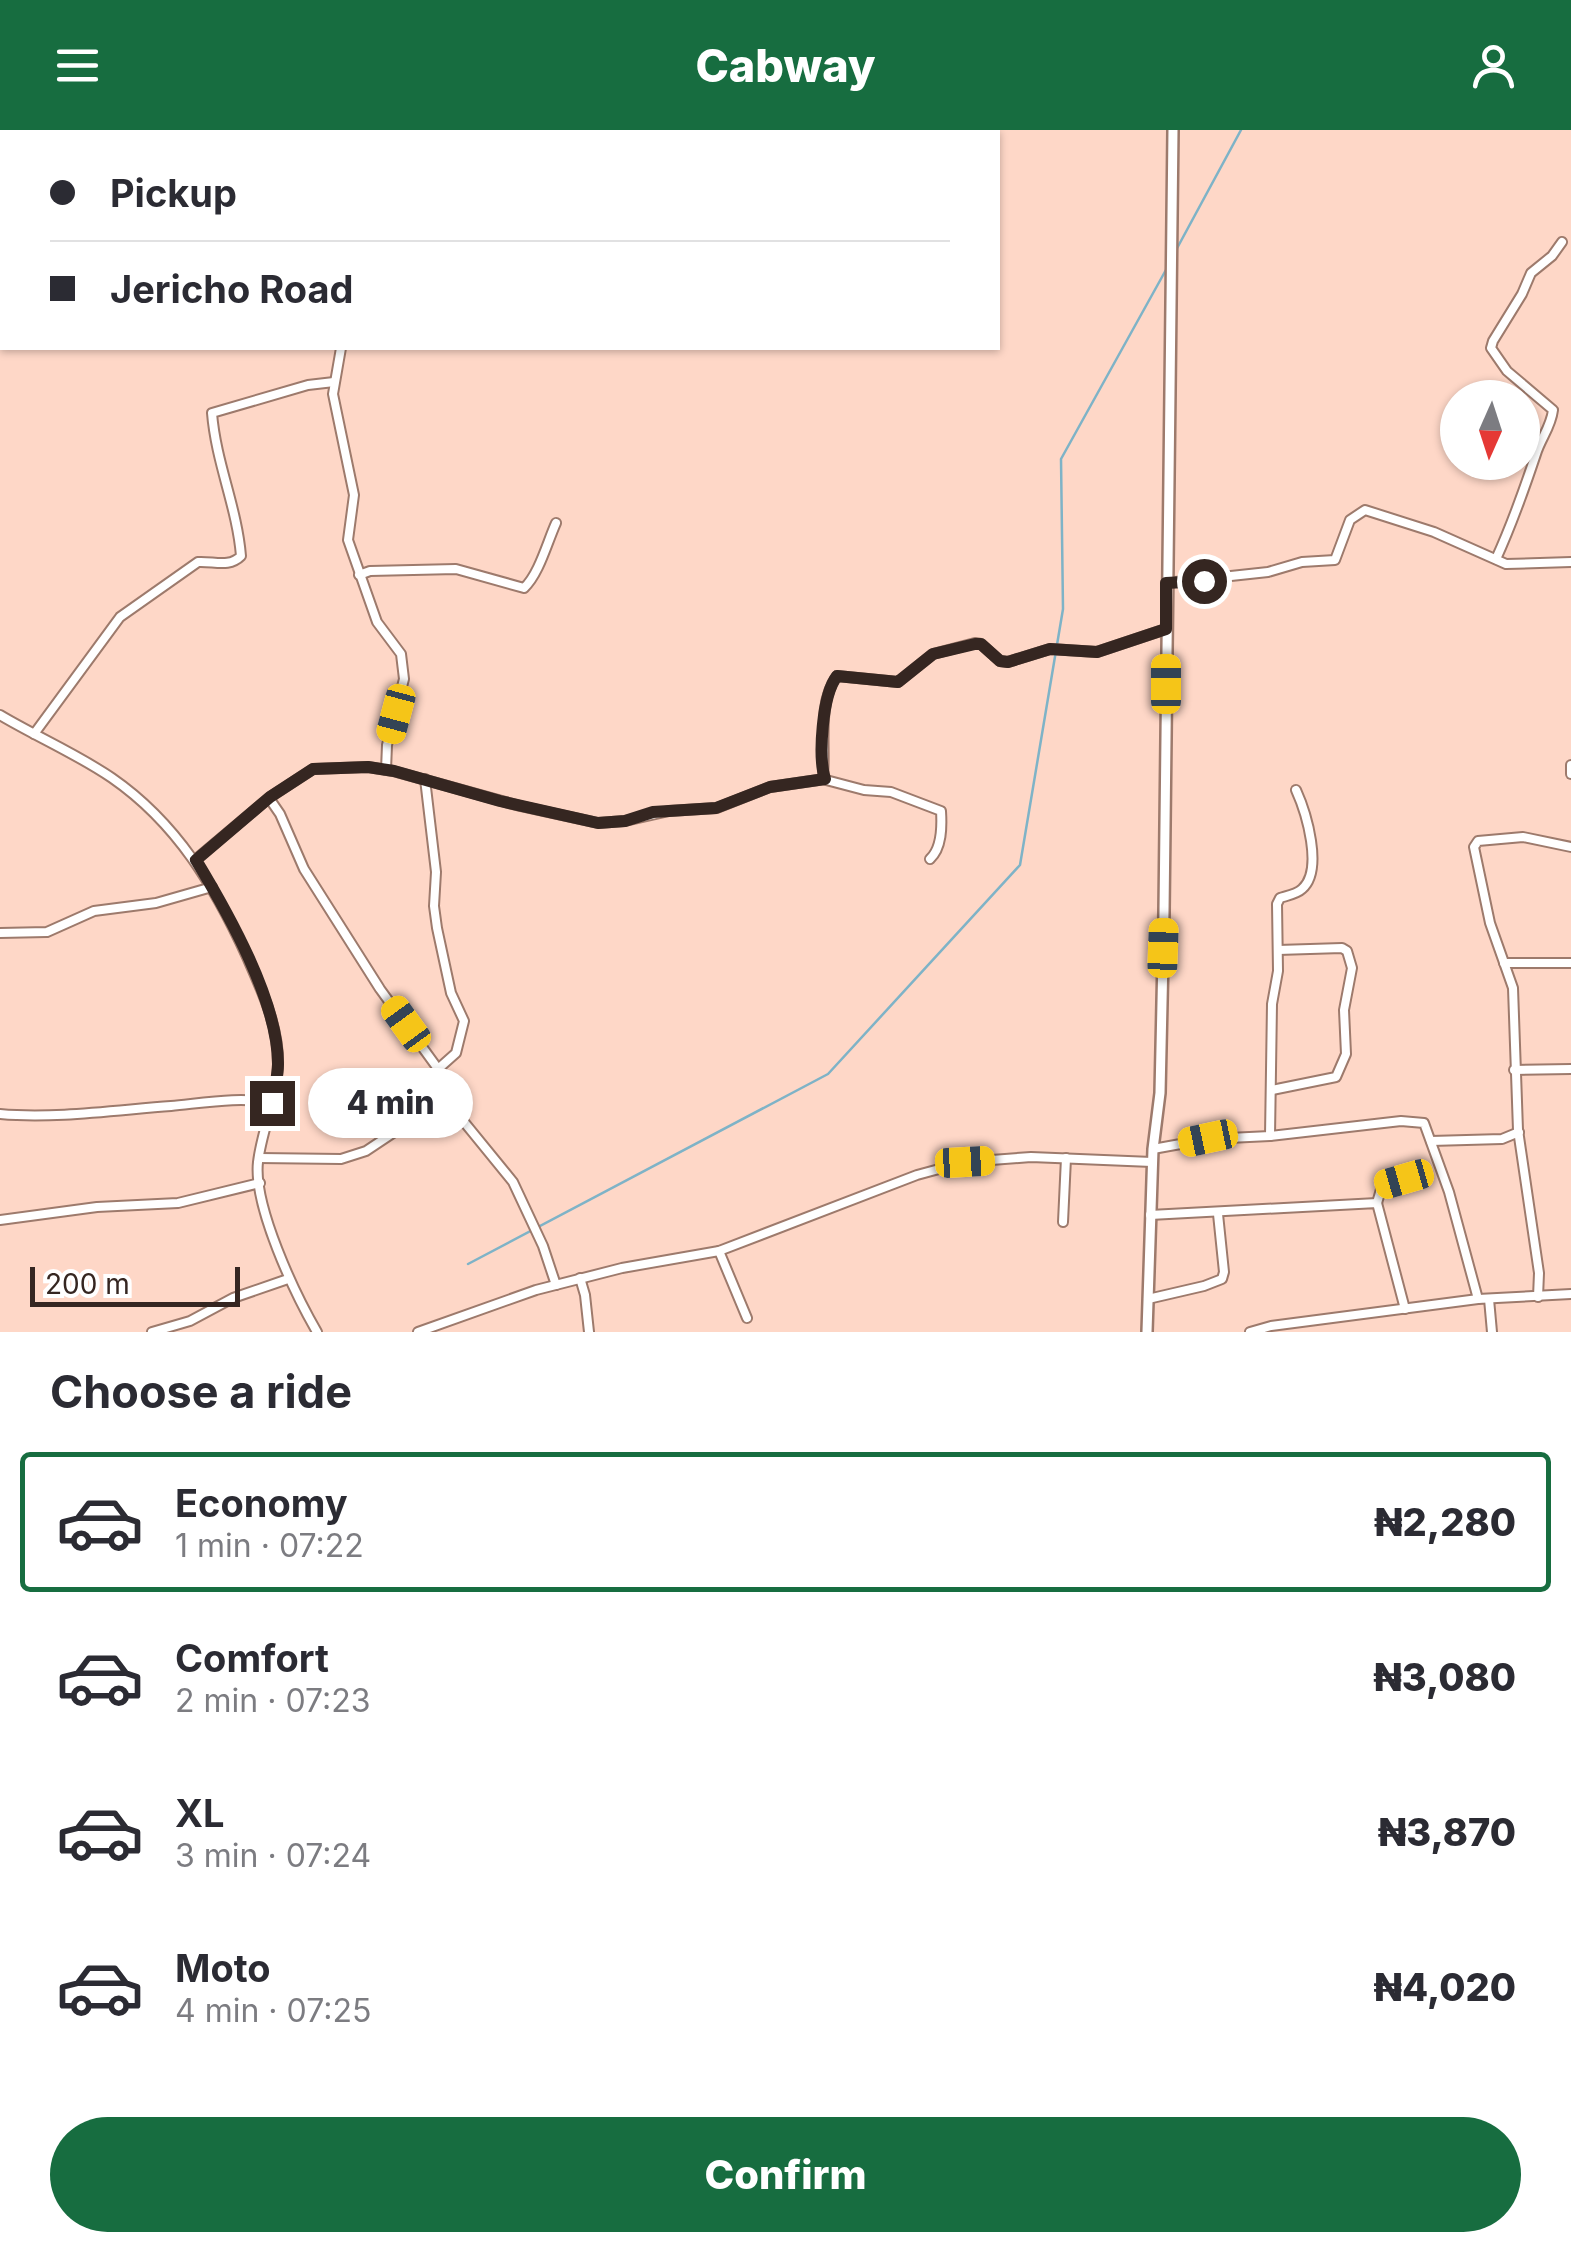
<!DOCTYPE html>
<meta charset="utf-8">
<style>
body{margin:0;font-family:Inter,sans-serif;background:#f2f2f3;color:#2b2b33;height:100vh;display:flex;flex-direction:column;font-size:38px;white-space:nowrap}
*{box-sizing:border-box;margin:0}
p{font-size:32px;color:#7c7c81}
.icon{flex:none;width:55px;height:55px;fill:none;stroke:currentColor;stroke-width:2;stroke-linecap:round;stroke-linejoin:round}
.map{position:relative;height:1202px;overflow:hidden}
.panel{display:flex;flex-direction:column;background:#fff;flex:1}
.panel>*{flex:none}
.banner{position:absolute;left:0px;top:0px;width:1000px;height:220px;box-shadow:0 2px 8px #0004;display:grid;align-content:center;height:220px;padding:0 50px;background:#fff}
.needle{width:65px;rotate:183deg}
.tools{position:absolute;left:1440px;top:250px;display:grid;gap:20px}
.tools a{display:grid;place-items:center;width:100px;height:100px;border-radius:50%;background:#fff;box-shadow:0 2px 8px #0004;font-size:50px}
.scale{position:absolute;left:30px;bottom:25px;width:210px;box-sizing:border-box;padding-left:10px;border:5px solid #352621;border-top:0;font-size:28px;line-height:35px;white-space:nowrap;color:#352621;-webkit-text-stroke:8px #fff;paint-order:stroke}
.end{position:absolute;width:45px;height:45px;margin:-22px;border:12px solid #352621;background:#fff;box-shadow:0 0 0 5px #fff}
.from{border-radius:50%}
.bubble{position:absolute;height:70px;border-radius:35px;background:#fff;box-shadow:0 2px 8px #0004;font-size:32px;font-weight:800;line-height:70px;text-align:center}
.car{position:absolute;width:30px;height:60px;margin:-30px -15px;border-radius:12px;box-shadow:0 0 8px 2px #0007;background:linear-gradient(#f5c518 24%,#345 0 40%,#f5c518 0 76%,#345 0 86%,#f5c518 0)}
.banner b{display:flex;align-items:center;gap:35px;height:95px;font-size:38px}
.banner b+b{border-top:2px solid #e1e1e2}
.banner i{width:25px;height:25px;background:#2b2b33}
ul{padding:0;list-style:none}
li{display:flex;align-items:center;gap:30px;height:140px;margin:0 20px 15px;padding:0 30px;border:5px solid transparent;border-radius:10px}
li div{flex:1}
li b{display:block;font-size:38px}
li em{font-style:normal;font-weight:800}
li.selected{border-color:#176d40}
li>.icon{width:90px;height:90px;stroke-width:1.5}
h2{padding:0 50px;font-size:45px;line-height:120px}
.cta{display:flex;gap:20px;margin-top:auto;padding:20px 50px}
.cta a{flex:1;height:115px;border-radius:60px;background:#176d40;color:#fff;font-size:40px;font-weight:800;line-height:115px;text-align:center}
header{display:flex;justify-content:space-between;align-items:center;height:130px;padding:0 50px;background:#176d40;color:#fff;font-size:45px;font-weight:800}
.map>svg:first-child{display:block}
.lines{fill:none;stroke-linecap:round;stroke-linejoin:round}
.stream{stroke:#7eb3c7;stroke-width:2.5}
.minor-casing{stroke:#9d7a6c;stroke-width:12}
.major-casing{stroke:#9d7a6c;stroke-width:14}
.minor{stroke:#fff;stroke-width:8}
.major{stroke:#fff;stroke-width:9}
.route{stroke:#352621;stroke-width:12}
</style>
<header><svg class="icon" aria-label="menu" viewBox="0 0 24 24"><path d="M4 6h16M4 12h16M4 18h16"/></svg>Cabway<svg class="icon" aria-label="person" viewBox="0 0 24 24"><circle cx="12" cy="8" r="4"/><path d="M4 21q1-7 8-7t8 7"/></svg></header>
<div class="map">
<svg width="1571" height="1202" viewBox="0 0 1571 1202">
<rect width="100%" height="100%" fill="#fed7c7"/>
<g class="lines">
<g class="stream">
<path d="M1175 122 1241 0"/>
<path d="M468 1134 828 944 1020 735 1063 479 1061 329 1167 138"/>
</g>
<defs>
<g id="minor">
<path d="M359 0V2"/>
<path d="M341 218 333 264 354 365 348 410 377 492 401 524 404 549 387 615 386 640"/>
<path d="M1496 429C1512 394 1524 360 1536 324 1541 308 1551 297 1553 280L1507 241 1491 218 1493 211 1522 164 1531 143 1552 126 1562 112"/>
<path d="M359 445 370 441 456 439 524 458C539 444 547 413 556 393"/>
<path d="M1166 453 1268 442 1302 432 1335 430 1350 390 1365 380 1434 402 1506 434 1571 432"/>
<path d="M0 585C37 607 77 624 112 648 177 693 215 757 247 827 262 861 279 897 278 935 277 969 262 999 258 1032 253 1076 295 1164 317 1202"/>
<path d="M34 604 120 487 198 432C214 431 229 438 241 426 237 377 216 333 212 283L308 255 334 252"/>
<path d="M1571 635V644"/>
<path d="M425 649 436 742 434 776 437 798 451 863 464 891 456 923 438 939"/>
<path d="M269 668 280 684 304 739 380 859 444 947 460 987 513 1052 543 1116 556 1155"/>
<path d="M930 729C942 718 942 697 941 681L891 662 864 660 826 650 823 646C826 615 817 573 837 546L898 552 933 524 975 513 981 514 1000 531 1008 532 1050 519 1097 522 1166 499"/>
<path d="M195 730 270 667 313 639 368 637 393 641 520 676 598 693 625 691 669 681 717 678 770 657 825 649"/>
<path d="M0 803 47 802 94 781 156 773 212 757"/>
<path d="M1504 833H1571"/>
<path d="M1514 940 1571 939"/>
<path d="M1272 960 1336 947 1346 924 1344 880 1352 838 1347 821 1342 818 1278 820"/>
<path d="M0 984C54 989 117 980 171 976 203 973 241 966 272 973"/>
<path d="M1270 1006 1272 874 1278 841 1277 774 1280 768C1286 766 1297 764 1302 759 1324 740 1306 682 1296 660"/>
<path d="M1431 1011 1502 1009 1519 1002"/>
<path d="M1153 1019 1208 1009 1270 1006 1401 991 1424 993 1449 1062 1478 1169"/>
<path d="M259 1028 341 1029 366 1021 402 997 457 978"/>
<path d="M1377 1073 1382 1056 1426 1043"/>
<path d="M1150 1085 1377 1073 1405 1179"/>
<path d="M0 1090 97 1077 178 1073 260 1053"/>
<path d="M1063 1092 1066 1028"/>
<path d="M719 1121 747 1188"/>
<path d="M580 1148 585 1165 589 1202"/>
<path d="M1538 1167 1539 1143 1518 1000 1513 858 1490 793 1474 717 1478 711 1523 707 1571 717"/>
<path d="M1148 1169 1204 1156 1222 1149 1224 1142 1218 1084"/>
<path d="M1489 1169 1492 1202"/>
<path d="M152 1202 190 1191 233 1168 288 1149"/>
<path d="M418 1202 536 1160 622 1138 719 1121 917 1045 965 1032 1031 1027 1152 1032"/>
<path d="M1250 1202 1271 1196 1478 1169 1571 1164"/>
</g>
<path id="major" d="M1147 1202 1153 1019 1160 963 1164 782 1173 0"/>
</defs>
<use href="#minor" class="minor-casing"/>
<use href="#major" class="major-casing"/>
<use href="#minor" class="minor"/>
<use href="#major" class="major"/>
</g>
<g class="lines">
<path class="route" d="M272 973C274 960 278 946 278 934 278 871 228 783 196 730L270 667 313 639 368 637 394 641 500 671 598 693 625 691 653 682 716 678 770 657 825 649C818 627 822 565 837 546L898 552 933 524 975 514H981L1000 531 1008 532 1050 519 1097 522 1166 499V453L1204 451"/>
</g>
</svg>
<div class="tools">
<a><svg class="needle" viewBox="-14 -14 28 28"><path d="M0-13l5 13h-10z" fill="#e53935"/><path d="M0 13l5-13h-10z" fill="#7c7c81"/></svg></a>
</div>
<div class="scale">200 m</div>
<i class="end from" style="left:1204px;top:451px"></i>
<i class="end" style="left:272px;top:973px"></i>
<div class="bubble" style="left:308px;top:938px;width:165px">4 min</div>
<i class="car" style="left:1166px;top:554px;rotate:0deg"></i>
<i class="car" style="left:396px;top:584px;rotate:195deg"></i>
<i class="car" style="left:1163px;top:818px;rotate:2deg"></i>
<i class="car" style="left:406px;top:894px;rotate:324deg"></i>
<i class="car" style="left:1208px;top:1008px;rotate:258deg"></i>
<i class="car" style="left:965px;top:1032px;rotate:87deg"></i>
<i class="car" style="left:1404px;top:1049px;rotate:254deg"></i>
<div class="banner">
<b><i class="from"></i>Pickup</b>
<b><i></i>Jericho Road</b>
</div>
</div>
<section class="panel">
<h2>Choose a ride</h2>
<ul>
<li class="selected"><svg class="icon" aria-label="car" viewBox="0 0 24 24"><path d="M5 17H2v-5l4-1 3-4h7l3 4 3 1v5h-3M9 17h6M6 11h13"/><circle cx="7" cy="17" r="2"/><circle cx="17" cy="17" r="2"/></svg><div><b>Economy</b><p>1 min · 07:22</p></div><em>₦2,280</em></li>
<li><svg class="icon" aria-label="car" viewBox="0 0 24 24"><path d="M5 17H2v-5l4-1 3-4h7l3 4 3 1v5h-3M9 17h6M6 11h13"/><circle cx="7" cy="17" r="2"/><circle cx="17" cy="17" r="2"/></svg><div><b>Comfort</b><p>2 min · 07:23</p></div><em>₦3,080</em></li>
<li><svg class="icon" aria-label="car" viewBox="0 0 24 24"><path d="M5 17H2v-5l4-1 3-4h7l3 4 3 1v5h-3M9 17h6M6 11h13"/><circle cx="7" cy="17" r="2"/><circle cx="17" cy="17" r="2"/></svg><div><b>XL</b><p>3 min · 07:24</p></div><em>₦3,870</em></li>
<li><svg class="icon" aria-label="car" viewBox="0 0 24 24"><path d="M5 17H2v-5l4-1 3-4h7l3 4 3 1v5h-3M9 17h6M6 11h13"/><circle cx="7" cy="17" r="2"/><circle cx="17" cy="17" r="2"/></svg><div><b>Moto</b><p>4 min · 07:25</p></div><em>₦4,020</em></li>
</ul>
<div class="cta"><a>Confirm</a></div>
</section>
